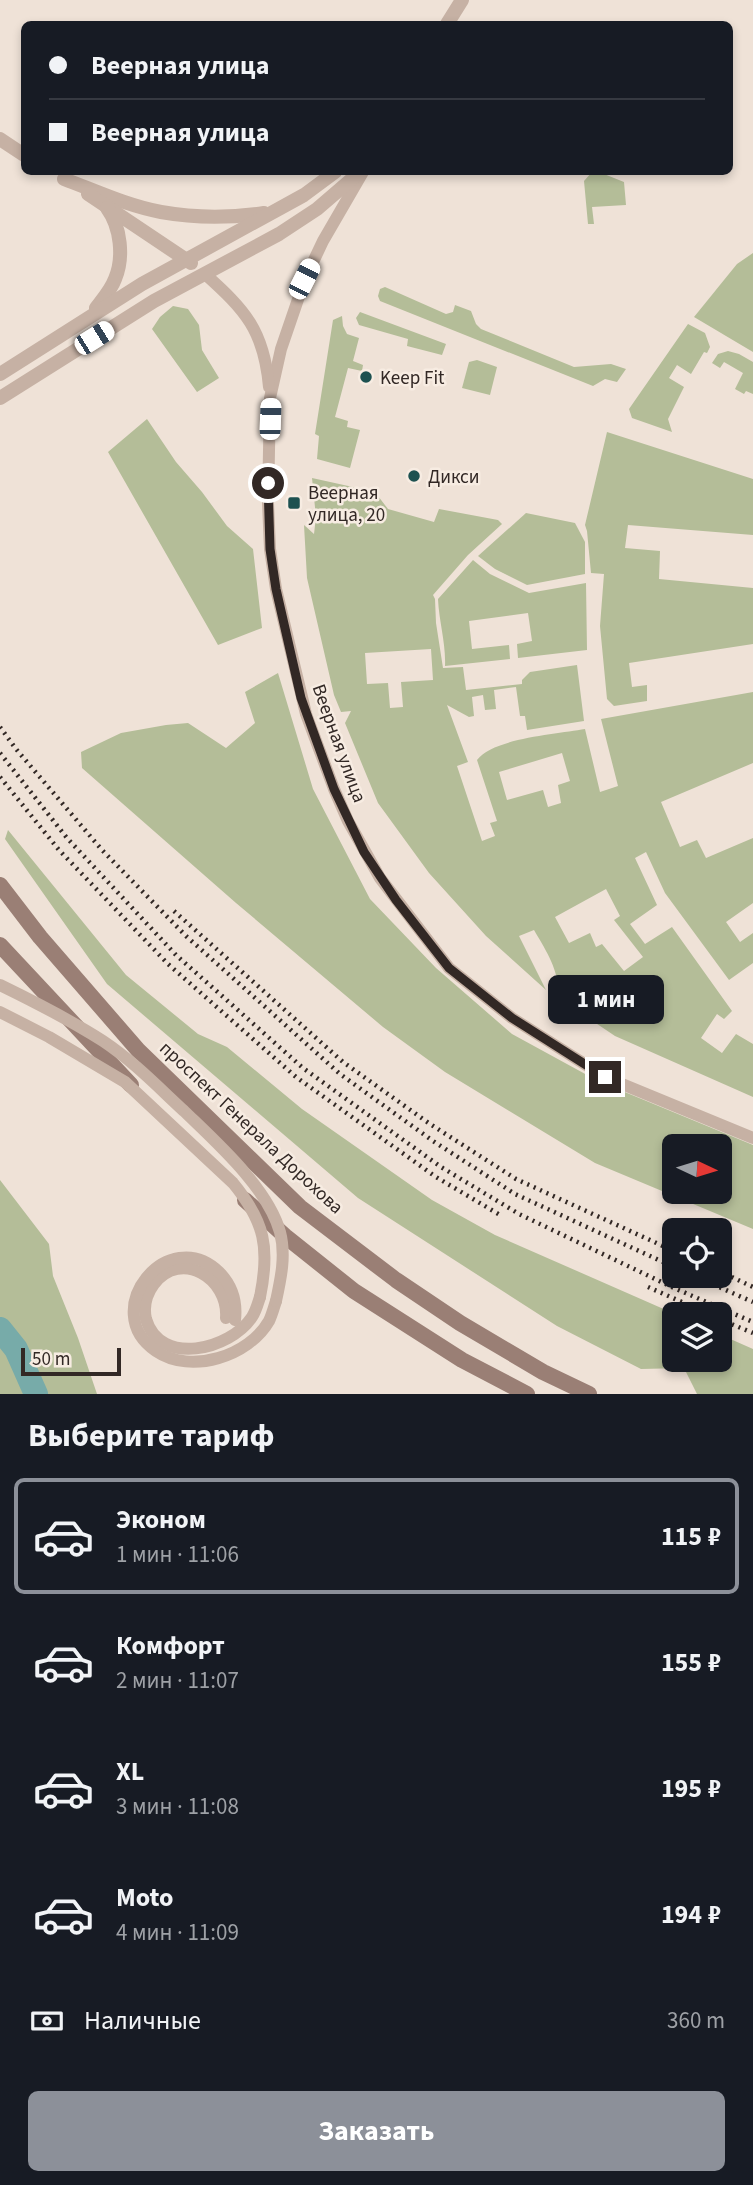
<!DOCTYPE html>
<html lang="ru">
<meta charset="utf-8">
<style>
body{margin:0;font-family:"Source Sans 3",sans-serif;background:#242831;color:#f1f3f6;height:100vh;display:flex;flex-direction:column;font-size:26px;white-space:nowrap}
*{box-sizing:border-box;margin:0}
p{font-size:23px;color:#9ea1a6}
.icon{flex:none;width:38px;height:38px;fill:none;stroke:currentColor;stroke-width:2;stroke-linecap:round;stroke-linejoin:round}
.map{position:relative;height:1394px;overflow:hidden}
.drawer{display:flex;flex-direction:column;background:#171b24;flex:1}
.drawer>*{flex:none}
.hud{position:absolute;left:21px;top:21px;width:712px;height:154px;border-radius:10px;box-shadow:0 4px 10px #0003;display:grid;align-content:center;height:154px;padding:0 28px;background:#171b24}
.needle{width:46px;rotate:94deg}
.buttons{position:absolute;left:662px;top:1134px;display:grid;gap:14px}
.buttons a{display:grid;place-items:center;width:70px;height:70px;border-radius:10px;background:#171b24;box-shadow:0 4px 10px #0003;font-size:35px}
.scale{position:absolute;left:21px;bottom:18px;width:100px;box-sizing:border-box;padding-left:7px;border:4px solid #322825;border-top:0;font-size:19px;line-height:24px;white-space:nowrap;color:#322825;-webkit-text-stroke:5px #f7ece2;paint-order:stroke}
.end{position:absolute;width:32px;height:32px;margin:-16px;border:9px solid #322825;background:#fff;box-shadow:0 0 0 4px #fff}
.from{border-radius:50%}
.bubble{position:absolute;height:49px;border-radius:10px;background:#171b24;box-shadow:0 4px 10px #0003;font-size:23px;font-weight:700;line-height:49px;text-align:center}
.car{position:absolute;width:21px;height:42px;margin:-21px -10px;border-radius:9px;box-shadow:0 0 5px 2px #0007;background:linear-gradient(#fff 24%,#345 0 40%,#fff 0 76%,#345 0 86%,#fff 0)}
.hud b{display:flex;align-items:center;gap:24px;height:66px;font-size:26px}
.hud b+b{border-top:2px solid #363941}
.hud i{width:18px;height:18px;background:#f1f3f6}
ul{padding:0;list-style:none}
li{display:flex;align-items:center;gap:21px;height:116px;margin:0 14px 10px;padding:0 14px;border:4px solid transparent;border-radius:10px}
li div{flex:1}
li b{display:block;font-size:26px}
li em{font-style:normal;font-weight:700}
li.on{border-color:#8c9099}
li>.icon{width:63px;height:63px;stroke-width:1.5}
h2{padding:0 28px;font-size:32px;line-height:84px}
.pay{display:flex;align-items:center;gap:18px;height:77px;padding:0 28px;font-size:26px}
.pay p{margin-inline-start:auto}
.button{display:flex;gap:14px;margin-top:auto;padding:14px 28px}
.button a{flex:1;height:80px;border-radius:10px;background:#8c9099;color:#fff;font-size:28px;font-weight:700;line-height:80px;text-align:center}
.map>svg:first-child{display:block}
.green{fill:#b4bd98;fill-rule:evenodd}
.lines{fill:none;stroke-linecap:round;stroke-linejoin:round}
.river{stroke:#77aba9;stroke-width:24}
.minor{stroke:#c6b1a4;stroke-width:12}
.tertiary{stroke:#c6b1a4;stroke-width:14}
.secondary{stroke:#9a7f75;stroke-width:16}
.rail{stroke:#322825;stroke-width:4.5;stroke-dasharray:2 5;stroke-linecap:butt}
.minor-bridge{stroke:#c6b1a4;stroke-width:12}
.route{stroke:#322825;stroke-width:9}
.poi-dot{fill:#1d5150;stroke:#f7ece2;stroke-width:2.5}
.labels{text-anchor:middle;stroke-width:5;stroke-linejoin:round;paint-order:stroke}
.poi-label{font-size:19px;fill:#322825;stroke:#f7ece2;text-anchor:start}
.street-label{font-size:19px;fill:#322825;stroke:#f7ece2}
</style>
<div class="map">
<svg width="753" height="1394" viewBox="0 0 753 1394">
<rect width="100%" height="100%" fill="#efe2d7"/>
<g class="green">
<path d="M592 172H599L624 182 626 205 592 207 594 224H588L584 181Z"/>
<path d="M753 253V352L694 317 737 264Z"/>
<path d="M385 287 446 314 453 312 455 305 471 311 476 324 481 329 574 367 611 364 626 369 617 382 605 379 593 386 380 301 378 296 380 289Z"/>
<path d="M173 306 188 309 199 325 202 350 219 378 197 392 152 329 160 317Z"/>
<path d="M360 312 446 344 442 355 407 346 408 339 359 325 356 318Z"/>
<path d="M342 316 343 326 347 334 359 338 353 361 363 365 362 371 348 368 335 417 348 421 347 427 360 430 350 468 317 459 319 436 315 434 333 320Z"/>
<path d="M688 324 705 333 710 347 707 353 704 352 691 374 677 365 669 378 684 387 668 419 672 432 632 418 629 409Z"/>
<path d="M728 351 739 354 753 362V394L746 391 744 394 735 389 743 373 724 362 720 368 712 363 718 354Z"/>
<path d="M477 360 497 367 490 395 462 388 469 362Z"/>
<path d="M147 419 176 462 202 492 227 526 253 549 262 628 218 645 108 452Z"/>
<path d="M607 432 753 479V535L628 525 625 548 660 551 659 579 753 588V644L629 663 632 687 647 685V701L614 706 607 699 600 626 604 574 591 573 587 531 585 525Z"/>
<path d="M312 478 371 491 374 496H378L388 509 434 522 439 509 498 520 502 524 468 555 433 595 435 599 436 623 443 668 463 667 466 690 522 684V680L530 672 577 665 584 721 527 730 525 716H520L516 687 494 690 496 709 485 710 483 695 472 697 474 716 469 717 447 705 468 762 457 766 482 841 495 836 490 823 497 821 477 760C493 738 558 734 585 729L600 792 618 786 601 719 753 692V763L661 802 680 847 697 840 706 858 753 838V903L726 922 740 942 753 933V963L729 980 665 893 646 852 635 858 657 905 630 924 645 944 672 927 732 1011 724 1019 717 1014 701 1038 722 1053 736 1034 753 1044V1097L615 1036 557 997C562 974 545 949 534 930L519 936 546 990 486 936 429 873 378 803 345 723 351 711 341 712 334 695 307 578 304 525 314 534 316 517ZM431 649 433 680 401 682 403 707 390 708 388 683 367 684 365 653ZM562 753 570 781 558 785 561 803 548 807 543 790 507 800 499 772ZM606 889 620 916 614 920 643 957 624 971 602 944 596 947 590 933 569 943 555 917Z"/>
<path d="M526 513 575 523 585 542V574L527 585 495 569 478 556Z"/>
<path d="M473 560 490 574 529 593 586 583 587 650 518 658 517 644 532 641 528 613 469 621 472 649 509 645 510 659 445 666C446 643 439 622 438 599Z"/>
<path d="M278 673 313 789 370 899 436 968 512 1034 598 1081 753 1145V1229L595 1163 445 1072 383 1027 236 903 82 768 81 752 121 733 166 725 188 723 226 748 255 723 245 692ZM719 1146V1192H674V1146Z"/>
<path d="M8 830 126 975 198 1034 227 1047 302 1109 432 1200 495 1235 675 1314 674 1360H719V1334L753 1349V1394H697L684 1368 641 1369 557 1326 358 1198 107 984 5 839Z"/>
<path d="M0 1180 49 1244 53 1276 78 1338 97 1394H0Z"/>
</g>
<g class="lines">
<path class="river" d="M0 1329 16 1349 36 1394"/>
<g class="minor">
<path d="M363 172 323 241 305 279 281 349 270 398 268 503 270 549 276 589 306 714 334 789 348 821 380 878 449 968 512 1018 605 1077 753 1138"/>
<path d="M205 274C245 310 264 330 269 387"/>
<path d="M226 1318C229 1278 181 1249 154 1284 146 1295 143 1306 146 1319 160 1367 230 1350 252 1317 256 1311 258 1303 260 1297"/>
<path d="M235 1320C237 1302 232 1285 219 1272 168 1223 97 1311 156 1351 191 1375 249 1356 269 1321 272 1315 274 1307 276 1301"/>
</g>
<g class="tertiary">
<path d="M447 24 462 0"/>
<path d="M0 139 24 155"/>
<path d="M64 179C96 191 128 206 161 212 195 218 230 218 264 213"/>
<path d="M88 194 191 263"/>
<path d="M96 308C103 299 111 290 115 279 124 258 121 227 107 208"/>
<path d="M0 374 142 284 304 195 335 172"/>
<path d="M0 398 154 301 279 234 317 209 360 172"/>
</g>
<g class="secondary">
<path d="M0 885 40 937 138 1050 300 1207 396 1280 460 1323 543 1372 589 1394"/>
<path d="M0 945 131 1085"/>
<path d="M245 1200 285 1236 354 1291 462 1360 527 1394"/>
</g>
<g class="rail">
<path d="M0 727 16 749 102 850 186 936 340 1074 433 1141 515 1194 674 1267"/>
<path d="M0 753 67 838 176 955 303 1068 441 1167 519 1214 674 1288 753 1322"/>
<path d="M0 777 59 850 168 964 296 1077 436 1177 500 1215"/>
<path d="M174 911 343 1062 430 1124 516 1179 674 1251"/>
<path d="M719 1271 753 1287"/>
<path d="M694 1276 753 1302"/>
<path d="M648 1287 709 1314"/>
<path d="M719 1319 753 1333"/>
</g>
<g class="minor-bridge">
<path d="M0 985C35 1002 70 1020 103 1041 133 1061 158 1087 184 1111 216 1142 268 1188 280 1232 286 1255 281 1278 276 1301"/>
<path d="M0 1012 49 1037 125 1082 233 1183C265 1222 270 1248 260 1297"/>
</g>
</g>
<g class="lines">
<path class="route" d="M268 483 270 549 276 589 301 698 334 789 364 852 396 900 449 968 512 1018 605 1077"/>
</g>
<g class="poi-dot">
<circle cx="366" cy="377" r="7"/>
<circle cx="414" cy="476" r="7"/>
<rect x="287" y="496" width="14" height="14" rx="3.5"/>
</g>
<g class="labels">
<g class="poi-label">
<text x="380" y="384">Keep Fit</text>
<text x="428" y="483">Дикси</text>
<text x="308" y="499">Веерная<tspan x="308" dy="22">улица, 20</tspan></text>
</g>
<g class="street-label">
<text transform="translate(340 743) rotate(70)" y="7">Веерная улица</text>
<text transform="translate(252 1127) rotate(43)" y="7">проспект Генерала Дорохова</text>
</g>
</g>
</svg>
<div class="buttons">
<a><svg class="needle" viewBox="-14 -14 28 28"><path d="M0-13l5 13h-10z" fill="#e53935"/><path d="M0 13l5-13h-10z" fill="#9ea1a6"/></svg></a>
<a><svg class="icon" aria-label="locate" viewBox="0 0 24 24"><circle cx="12" cy="12" r="6"/><path d="M12 2v4M12 18v4M2 12h4M18 12h4"/></svg></a>
<a><svg class="icon" aria-label="layers" viewBox="0 0 24 24"><path d="M12 4l9 5-9 5-9-5zM3 14l9 5 9-5"/></svg></a>
</div>
<div class="scale">50 m</div>
<i class="end from" style="left:268px;top:483px"></i>
<i class="end" style="left:605px;top:1077px"></i>
<div class="bubble" style="left:548px;top:975px;width:116px">1 мин</div>
<i class="car" style="left:304px;top:279px;rotate:27deg"></i>
<i class="car" style="left:94px;top:338px;rotate:58deg"></i>
<i class="car" style="left:270px;top:419px;rotate:2deg"></i>
<div class="hud">
<b><i class="from"></i>Веерная улица</b>
<b><i></i>Веерная улица</b>
</div>
</div>
<section class="drawer">
<h2>Выберите тариф</h2>
<ul>
<li class="on"><svg class="icon" aria-label="car" viewBox="0 0 24 24"><path d="M5 17H2v-5l4-1 3-4h7l3 4 3 1v5h-3M9 17h6M6 11h13"/><circle cx="7" cy="17" r="2"/><circle cx="17" cy="17" r="2"/></svg><div><b>Эконом</b><p>1 мин · 11:06</p></div><em>115 ₽</em></li>
<li><svg class="icon" aria-label="car" viewBox="0 0 24 24"><path d="M5 17H2v-5l4-1 3-4h7l3 4 3 1v5h-3M9 17h6M6 11h13"/><circle cx="7" cy="17" r="2"/><circle cx="17" cy="17" r="2"/></svg><div><b>Комфорт</b><p>2 мин · 11:07</p></div><em>155 ₽</em></li>
<li><svg class="icon" aria-label="car" viewBox="0 0 24 24"><path d="M5 17H2v-5l4-1 3-4h7l3 4 3 1v5h-3M9 17h6M6 11h13"/><circle cx="7" cy="17" r="2"/><circle cx="17" cy="17" r="2"/></svg><div><b>XL</b><p>3 мин · 11:08</p></div><em>195 ₽</em></li>
<li><svg class="icon" aria-label="car" viewBox="0 0 24 24"><path d="M5 17H2v-5l4-1 3-4h7l3 4 3 1v5h-3M9 17h6M6 11h13"/><circle cx="7" cy="17" r="2"/><circle cx="17" cy="17" r="2"/></svg><div><b>Moto</b><p>4 мин · 11:09</p></div><em>194 ₽</em></li>
</ul>
<div class="pay"><svg class="icon" aria-label="cash" viewBox="0 0 24 24"><path d="M3 7h18v10H3z"/><circle cx="12" cy="12" r="2"/></svg>Наличные<p>360 m</p></div>
<div class="button"><a>Заказать</a></div>
</section>
